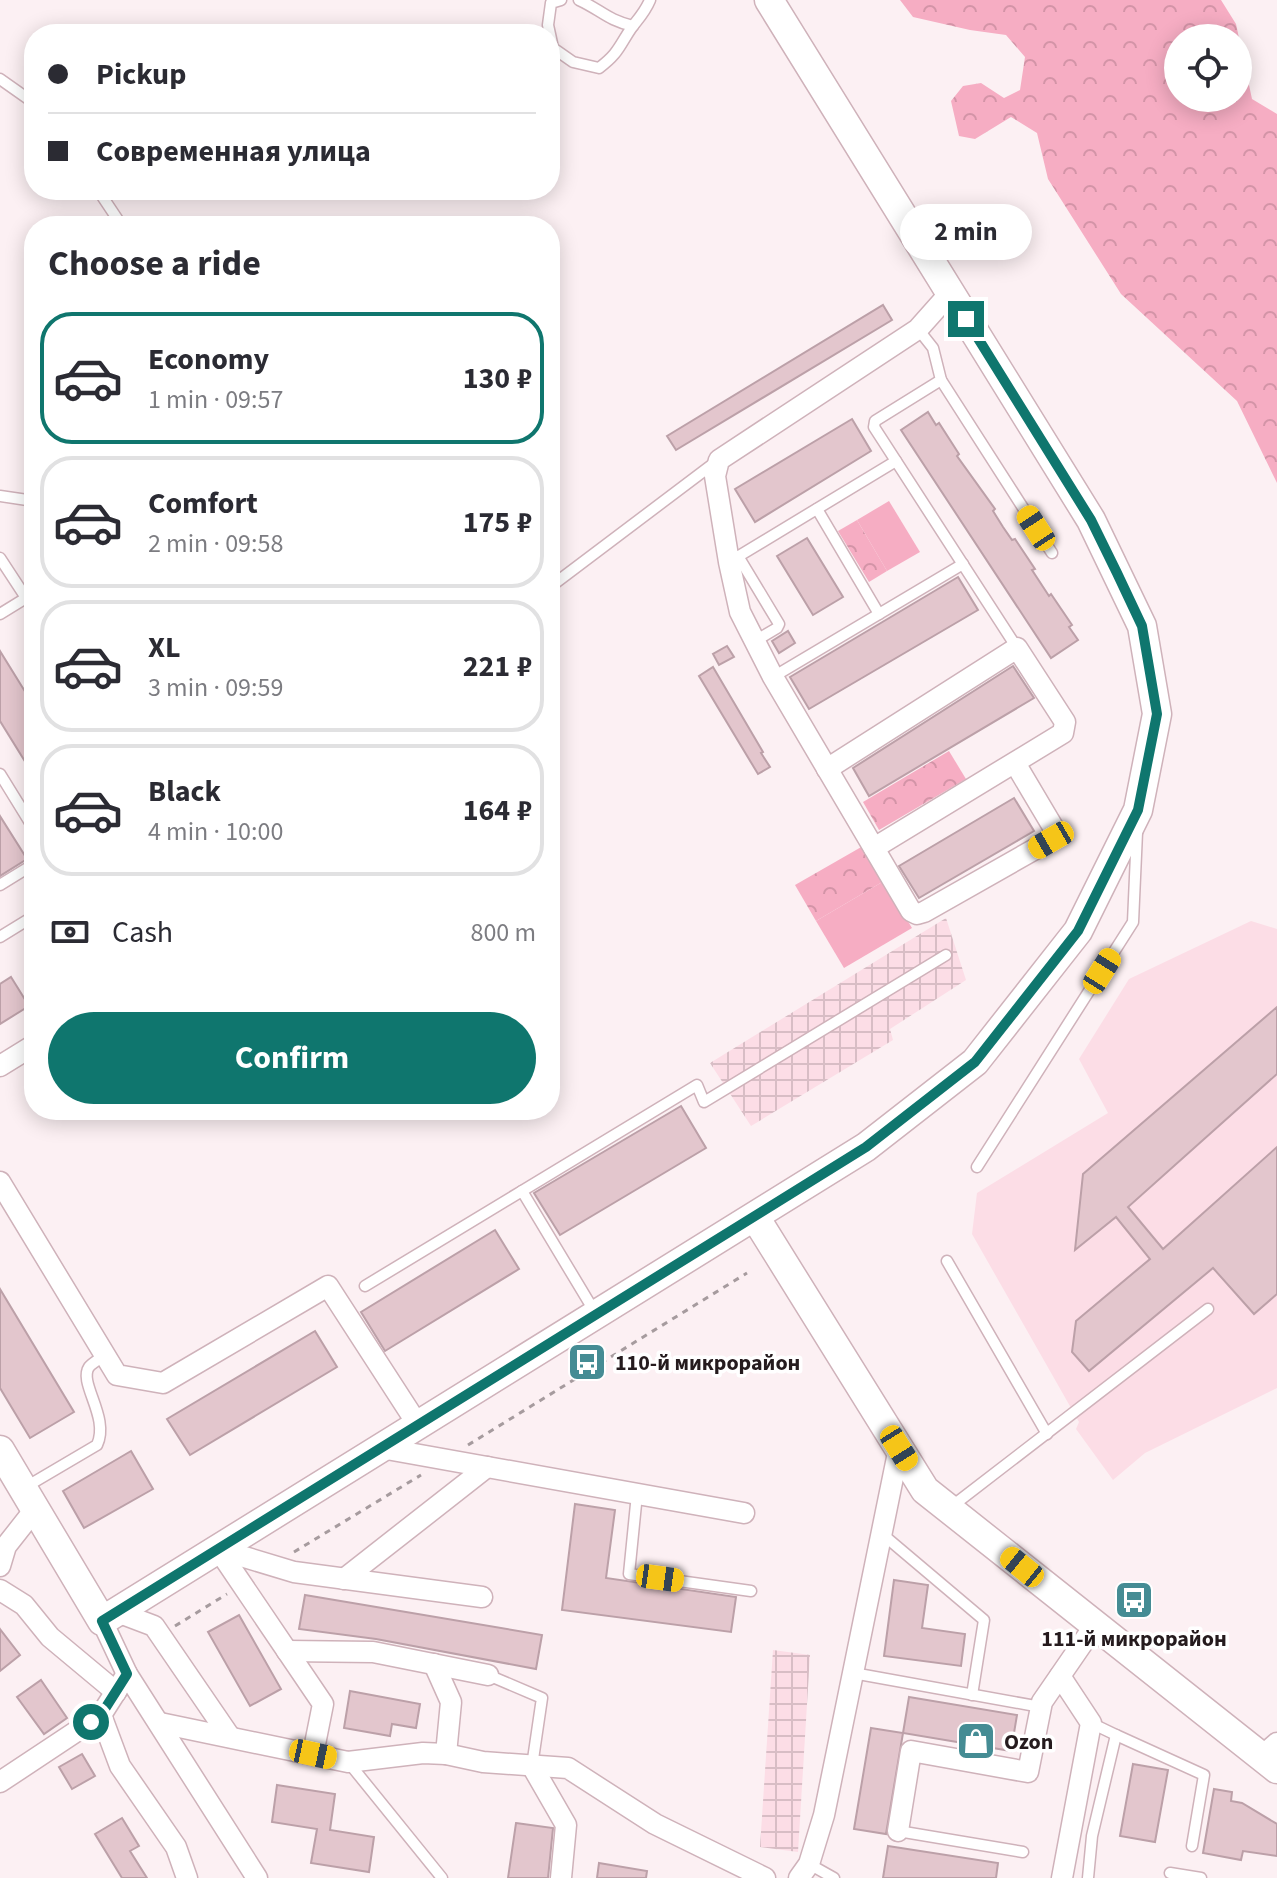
<!DOCTYPE html>
<meta charset="utf-8">
<style>
body{margin:0;font-family:"Source Sans 3",sans-serif;background:#f7f7f7;color:#2b2b33;height:100vh;display:flex;flex-direction:column;font-size:30px;white-space:nowrap}
*{box-sizing:border-box;margin:0}
p{font-size:26px;color:#7c7c81}
.icon{flex:none;width:44px;height:44px;fill:none;stroke:currentColor;stroke-width:2;stroke-linecap:round;stroke-linejoin:round}
.map{position:relative;flex:1;overflow:hidden}
.side{position:absolute;left:24px;top:216px;width:536px;height:904px;display:flex;flex-direction:column;background:#fff;border-radius:32px;box-shadow:0 4px 20px #0003}
.side>*{flex:none}
.hud{position:absolute;left:24px;top:24px;width:536px;height:176px;border-radius:32px;box-shadow:0 4px 20px #0003;display:grid;align-content:center;height:176px;padding:0 24px;background:#fff}
.buttons{position:absolute;left:1164px;top:24px;display:grid;gap:16px}
.buttons a{display:grid;place-items:center;width:88px;height:88px;border-radius:50%;background:#fff;box-shadow:0 4px 20px #0003;font-size:40px}
.end{position:absolute;width:36px;height:36px;margin:-18px;border:10px solid #0f766e;background:#fff;box-shadow:0 0 0 4px #fff}
.from{border-radius:50%}
.bubble{position:absolute;height:56px;border-radius:28px;background:#fff;box-shadow:0 4px 20px #0003;font-size:26px;font-weight:700;line-height:56px;text-align:center}
.car{position:absolute;width:24px;height:48px;margin:-24px -12px;border-radius:10px;box-shadow:0 0 6px 2px #0007;background:linear-gradient(#f5c518 24%,#345 0 40%,#f5c518 0 76%,#345 0 86%,#f5c518 0)}
.hud b{display:flex;align-items:center;gap:28px;height:76px;font-size:30px}
.hud b+b{border-top:2px solid #e1e1e2}
.hud i{width:20px;height:20px;background:#2b2b33}
ul{padding:0;list-style:none}
li{display:flex;align-items:center;gap:24px;height:132px;margin:0 16px 12px;padding:0 8px;border:4px solid #e1e1e2;border-radius:32px}
li div{flex:1}
li b{display:block;font-size:30px}
li em{font-style:normal;font-weight:700}
li.on{border-color:#0f766e}
li>.icon{width:72px;height:72px;stroke-width:1.5}
h2{padding:0 24px;font-size:36px;line-height:96px}
.pay{display:flex;align-items:center;gap:20px;height:88px;padding:0 24px;font-size:30px}
.pay p{margin-inline-start:auto}
.button{display:flex;gap:16px;margin-top:auto;padding:16px 24px}
.button a{flex:1;height:92px;border-radius:48px;background:#0f766e;color:#fff;font-size:32px;font-weight:700;line-height:92px;text-align:center}
.map>svg:first-child{display:block}
.built{fill:#fcdde6}
.industrial{fill:url(#industrial-grid)}
.forest{fill:url(#forest-crowns);fill-rule:evenodd}
.pitch{fill:#f6adc3}
.building{fill:#e3c6cd;stroke:#bca0a8;stroke-width:2}
.lines{fill:none;stroke-linecap:round;stroke-linejoin:round}
.lane-casing{stroke:#cfb2ba;stroke-width:13}
.street-casing{stroke:#cfb2ba;stroke-width:23}
.secondary-casing{stroke:#cfb2ba;stroke-width:31}
.path{stroke:#a69b9e;stroke-width:3;stroke-dasharray:6 6;stroke-linecap:butt}
.lane{stroke:#fff;stroke-width:10}
.street{stroke:#fff;stroke-width:20}
.secondary{stroke:#fff;stroke-width:28}
.route{stroke:#0f766e;stroke-width:10}
.labels{text-anchor:middle;stroke-width:7;stroke-linejoin:round;paint-order:stroke}
.poi-label{font-size:22px;font-weight:bold;fill:#251b1e;stroke:#fff;text-anchor:start}
</style>
<div class="map">
<svg width="1277" height="1878" viewBox="0 0 1277 1878">
<defs>
<pattern id="industrial-grid" width="8" height="8" patternUnits="userSpaceOnUse" patternTransform="scale(2)"><rect width="8" height="8" fill="#fcdde6"/><path d="M0 4h8M4 0v8" fill="none" stroke="#d8bdc5"/></pattern>
<pattern id="forest-crowns" width="20" height="18" patternUnits="userSpaceOnUse" patternTransform="scale(2)"><rect width="20" height="18" fill="#f6adc3"/><path d="M2 6a3 3 0 1 1 6 0M12 15a3 3 0 1 1 6 0" fill="none" stroke="#d394a7"/></pattern>
</defs>
<rect width="100%" height="100%" fill="#fcf0f3"/>
<path class="built" d="M1251 921 1277 929V1388L1145 1453 1113 1480 1076 1429 1079 1422 972 1234 977 1193 1108 1113 1079 1059 1129 979Z"/>
<g class="industrial">
<path d="M946 918 966 980 890 1029 893 1040 751 1126 710 1063Z"/>
<path d="M773 1650 810 1655 798 1852 760 1847Z"/>
</g>
<g class="forest">
<path d="M900 0H1221L1236 24 1252 99 1277 114V483L1237 401 1121 294 1048 179 1037 133 1011 117 975 139 959 136 951 101 963 86 981 83 1004 98 1020 90 1025 57 1006 35 970 30 913 17ZM1238 38V98H1178V38Z"/>
<path d="M857 520 887 571 869 582 838 531Z"/>
<path d="M949 751 966 779 879 830 863 802Z"/>
<path d="M863 846 884 881 816 921 795 885Z"/>
</g>
<g class="pitch">
<path d="M889 501 920 552 887 571 857 520Z"/>
<path d="M884 881 912 928 844 968 816 921Z"/>
</g>
<g class="building">
<path d="M883 305 892 320 676 450 667 436Z"/>
<path d="M928 412 936 425 939 423 959 454 957 456 995 509 993 511 1003 527 1012 540 1015 539 1035 569 1032 570 1049 596 1051 594 1072 625 1069 627 1078 640 1051 658 901 430Z"/>
<path d="M852 419 871 451 755 522 735 489Z"/>
<path d="M807 538 843 597 813 615 777 556Z"/>
<path d="M958 577 978 610 809 709 790 677Z"/>
<path d="M788 631 795 643 779 653 772 641Z"/>
<path d="M727 646 734 657 719 665 713 654Z"/>
<path d="M0 651 34 706V776L0 721Z"/>
<path d="M1013 666 1034 698 869 796 853 768Z"/>
<path d="M713 667 763 752 761 753 770 767 758 774 699 676Z"/>
<path d="M1014 798 1034 831 919 898 899 866Z"/>
<path d="M0 816 27 859 0 876Z"/>
<path d="M11 977 29 1006 0 1024V984Z"/>
<path d="M1277 1007V1074L1128 1207 1163 1249 1277 1147V1294L1254 1314 1213 1268 1089 1371 1072 1352 1076 1321 1150 1259 1116 1217 1075 1250 1083 1174Z"/>
<path d="M681 1106 706 1148 560 1235 534 1193Z"/>
<path d="M495 1230 519 1269 385 1351 361 1312Z"/>
<path d="M0 1289 74 1412 30 1438 0 1388Z"/>
<path d="M315 1331 337 1367 190 1455 167 1419Z"/>
<path d="M131 1451 153 1489 84 1528 63 1491Z"/>
<path d="M575 1504 615 1510 606 1578 736 1597 731 1632 562 1610Z"/>
<path d="M894 1580 928 1585 922 1628 965 1634 961 1666 884 1656Z"/>
<path d="M305 1595 542 1635 536 1669 376 1639 299 1629Z"/>
<path d="M239 1615 281 1689 250 1706 208 1632Z"/>
<path d="M0 1629 20 1655 0 1671Z"/>
<path d="M41 1680 67 1718 44 1734 17 1697Z"/>
<path d="M350 1691 420 1704 416 1728 392 1724 390 1736 344 1728Z"/>
<path d="M909 1697 1017 1715 1011 1751 903 1733Z"/>
<path d="M871 1728 903 1733 886 1834 854 1829Z"/>
<path d="M82 1754 95 1776 72 1789 59 1767Z"/>
<path d="M1133 1764 1168 1770 1155 1842 1120 1836Z"/>
<path d="M277 1785 335 1794 330 1830 374 1837 369 1872 311 1863 317 1829 272 1822Z"/>
<path d="M1214 1789 1232 1792 1231 1801 1242 1803 1277 1824V1856L1243 1851 1241 1860 1203 1853Z"/>
<path d="M122 1818 139 1846 130 1851 147 1878H122L95 1834Z"/>
<path d="M516 1823 553 1828 548 1878H508Z"/>
<path d="M888 1846 998 1863 996 1878H883Z"/>
<path d="M599 1863 647 1871 646 1878H597Z"/>
</g>
<g class="lines">
<defs>
<g id="lane">
<path d="M561 0 551 3 548 25 553 48 573 62 599 68C619 53 619 46 632 27 639 18 645 12 650 0"/>
<path d="M579 0C601 10 607 20 633 26"/>
<path d="M0 79 34 103"/>
<path d="M98 190 122 226"/>
<path d="M918 329 933 348 941 380 875 421 874 427 1017 648"/>
<path d="M941 380 1052 553"/>
<path d="M0 496 34 501"/>
<path d="M817 509 879 614"/>
<path d="M738 556 779 624 777 628 755 641"/>
<path d="M0 558 34 610"/>
<path d="M729 562 896 461"/>
<path d="M550 587 717 461"/>
<path d="M0 614 26 598"/>
<path d="M773 677 963 564"/>
<path d="M0 774 34 829"/>
<path d="M0 885 34 864"/>
<path d="M0 937 34 916"/>
<path d="M977 1167 1133 922 1137 832"/>
<path d="M522 1191 697 1085 704 1102 946 955"/>
<path d="M947 1261 1047 1434"/>
<path d="M365 1286 522 1191 596 1314"/>
<path d="M24 1488 97 1445C110 1417 78 1383 89 1367 92 1363 101 1358 105 1355"/>
<path d="M637 1494 629 1574 751 1591"/>
<path d="M951 1507 1208 1309"/>
<path d="M881 1533 984 1620 972 1695"/>
<path d="M853 1673 1041 1707"/>
<path d="M488 1675 542 1698 532 1766"/>
<path d="M1116 1735 1204 1775 1192 1846"/>
<path d="M349 1763 442 1878"/>
<path d="M898 1831 1023 1852"/>
<path d="M809 1864 834 1878"/>
<path d="M1170 1873 1201 1878"/>
<path d="M1088 1878 1092 1836 1116 1735 1091 1723"/>
</g>
<g id="street">
<path d="M950 293 918 329 719 460 715 476 729 562 740 612 773 677 911 911 917 914 924 912 1051 840 1054 834 1053 827 1015 763"/>
<path d="M827 769 1017 648 1065 722 1063 733 874 848"/>
<path d="M0 1066 34 1045"/>
<path d="M0 1182 117 1375 163 1383 328 1286 418 1425"/>
<path d="M381 1448 744 1513"/>
<path d="M218 1549 294 1572 482 1597"/>
<path d="M218 1549 323 1704 313 1754"/>
<path d="M0 1566 6 1546 36 1508"/>
<path d="M344 1579 487 1467"/>
<path d="M0 1590 24 1605 50 1637 116 1692"/>
<path d="M117 1612 154 1626 230 1737"/>
<path d="M102 1621 127 1674 257 1878"/>
<path d="M287 1651 373 1652 488 1675"/>
<path d="M434 1664 451 1702 446 1754"/>
<path d="M1060 1676 1091 1723 1062 1878"/>
<path d="M101 1715 120 1766 176 1847 187 1878"/>
<path d="M160 1723 348 1762 423 1753 446 1754 483 1762 568 1768 655 1824 765 1878"/>
<path d="M1261 1757 1277 1743"/>
<path d="M532 1766 566 1825 561 1878"/>
<path d="M0 1782 101 1715 127 1674"/>
<path d="M898 1831 911 1751 1028 1772 1042 1702 1095 1625"/>
<path d="M799 1878 809 1864 824 1815 899 1448"/>
</g>
<g id="secondary">
<path d="M755 1217 925 1490 1277 1769"/>
<path d="M0 1450 102 1621 866 1147 975 1062 1078 931 1138 810 1157 714 1142 626 1091 520 769 0"/>
</g>
</defs>
<use href="#lane" class="lane-casing"/>
<use href="#street" class="street-casing"/>
<use href="#secondary" class="secondary-casing"/>
<g class="path">
<path d="M468 1445 747 1273"/>
<path d="M294 1552 421 1475"/>
<path d="M175 1626 227 1594"/>
</g>
<use href="#lane" class="lane"/>
<use href="#street" class="street"/>
<use href="#secondary" class="secondary"/>
</g>
<g class="lines">
<path class="route" d="M91 1722 101 1715 127 1674 102 1621 866 1147 975 1062 1078 931 1138 810 1157 714 1142 626 1117 573 1091 520 966 319"/>
</g>
<defs>
<symbol id="bus-square" viewBox="-11 -11 22 22"><rect x="-9" y="-9" width="18" height="18" rx="4" fill="#458c94" stroke="#fff"/><path d="M-5-6H5V4H4V6H2V4H-2V6H-4V4H-5ZM-3.5-4V0h7V-4ZM-3.5 1.2v1.5H-2V1.2ZM2 1.2v1.5H3.5V1.2Z" fill="#fff"/></symbol>
<symbol id="shop-square" viewBox="-11 -11 22 22"><rect x="-9" y="-9" width="18" height="18" rx="4" fill="#458c94" stroke="#fff"/><path d="M-5-2.5h2.3a2.7 3.5 0 0 1 5.4 0H5L5.5 6h-11ZM-1.5-2.5h3a1.5 2.3 0 0 0-3 0Z" fill="#fff"/></symbol>
</defs>
<g fill-rule="evenodd">
<use href="#bus-square" x="565" y="1340" width="44" height="44"/>
<use href="#bus-square" x="1112" y="1578" width="44" height="44"/>
<use href="#shop-square" x="954" y="1719" width="44" height="44"/>
</g>
<g class="labels">
<g class="poi-label">
<text x="615" y="1370">110-й микрорайон</text>
<text x="1134" y="1646" text-anchor="middle">111-й микрорайон</text>
<text x="1004" y="1749">Ozon</text>
</g>
</g>
</svg>
<div class="buttons">
<a><svg class="icon" aria-label="locate" viewBox="0 0 24 24"><circle cx="12" cy="12" r="6"/><path d="M12 2v4M12 18v4M2 12h4M18 12h4"/></svg></a>
</div>
<i class="end from" style="left:91px;top:1722px"></i>
<i class="end" style="left:966px;top:319px"></i>
<div class="bubble" style="left:900px;top:204px;width:132px">2 min</div>
<i class="car" style="left:1036px;top:528px;rotate:327deg"></i>
<i class="car" style="left:1051px;top:840px;rotate:240deg"></i>
<i class="car" style="left:1102px;top:971px;rotate:32deg"></i>
<i class="car" style="left:899px;top:1448px;rotate:148deg"></i>
<i class="car" style="left:1022px;top:1567px;rotate:309deg"></i>
<i class="car" style="left:660px;top:1578px;rotate:98deg"></i>
<i class="car" style="left:313px;top:1754px;rotate:102deg"></i>
<div class="hud">
<b><i class="from"></i>Pickup</b>
<b><i></i>Современная улица</b>
</div>
<section class="side">
<h2>Choose a ride</h2>
<ul>
<li class="on"><svg class="icon" aria-label="car" viewBox="0 0 24 24"><path d="M5 17H2v-5l4-1 3-4h7l3 4 3 1v5h-3M9 17h6M6 11h13"/><circle cx="7" cy="17" r="2"/><circle cx="17" cy="17" r="2"/></svg><div><b>Economy</b><p>1 min · 09:57</p></div><em>130 ₽</em></li>
<li><svg class="icon" aria-label="car" viewBox="0 0 24 24"><path d="M5 17H2v-5l4-1 3-4h7l3 4 3 1v5h-3M9 17h6M6 11h13"/><circle cx="7" cy="17" r="2"/><circle cx="17" cy="17" r="2"/></svg><div><b>Comfort</b><p>2 min · 09:58</p></div><em>175 ₽</em></li>
<li><svg class="icon" aria-label="car" viewBox="0 0 24 24"><path d="M5 17H2v-5l4-1 3-4h7l3 4 3 1v5h-3M9 17h6M6 11h13"/><circle cx="7" cy="17" r="2"/><circle cx="17" cy="17" r="2"/></svg><div><b>XL</b><p>3 min · 09:59</p></div><em>221 ₽</em></li>
<li><svg class="icon" aria-label="car" viewBox="0 0 24 24"><path d="M5 17H2v-5l4-1 3-4h7l3 4 3 1v5h-3M9 17h6M6 11h13"/><circle cx="7" cy="17" r="2"/><circle cx="17" cy="17" r="2"/></svg><div><b>Black</b><p>4 min · 10:00</p></div><em>164 ₽</em></li>
</ul>
<div class="pay"><svg class="icon" aria-label="cash" viewBox="0 0 24 24"><path d="M3 7h18v10H3z"/><circle cx="12" cy="12" r="2"/></svg>Cash<p>800 m</p></div>
<div class="button"><a>Confirm</a></div>
</section>
</div>
